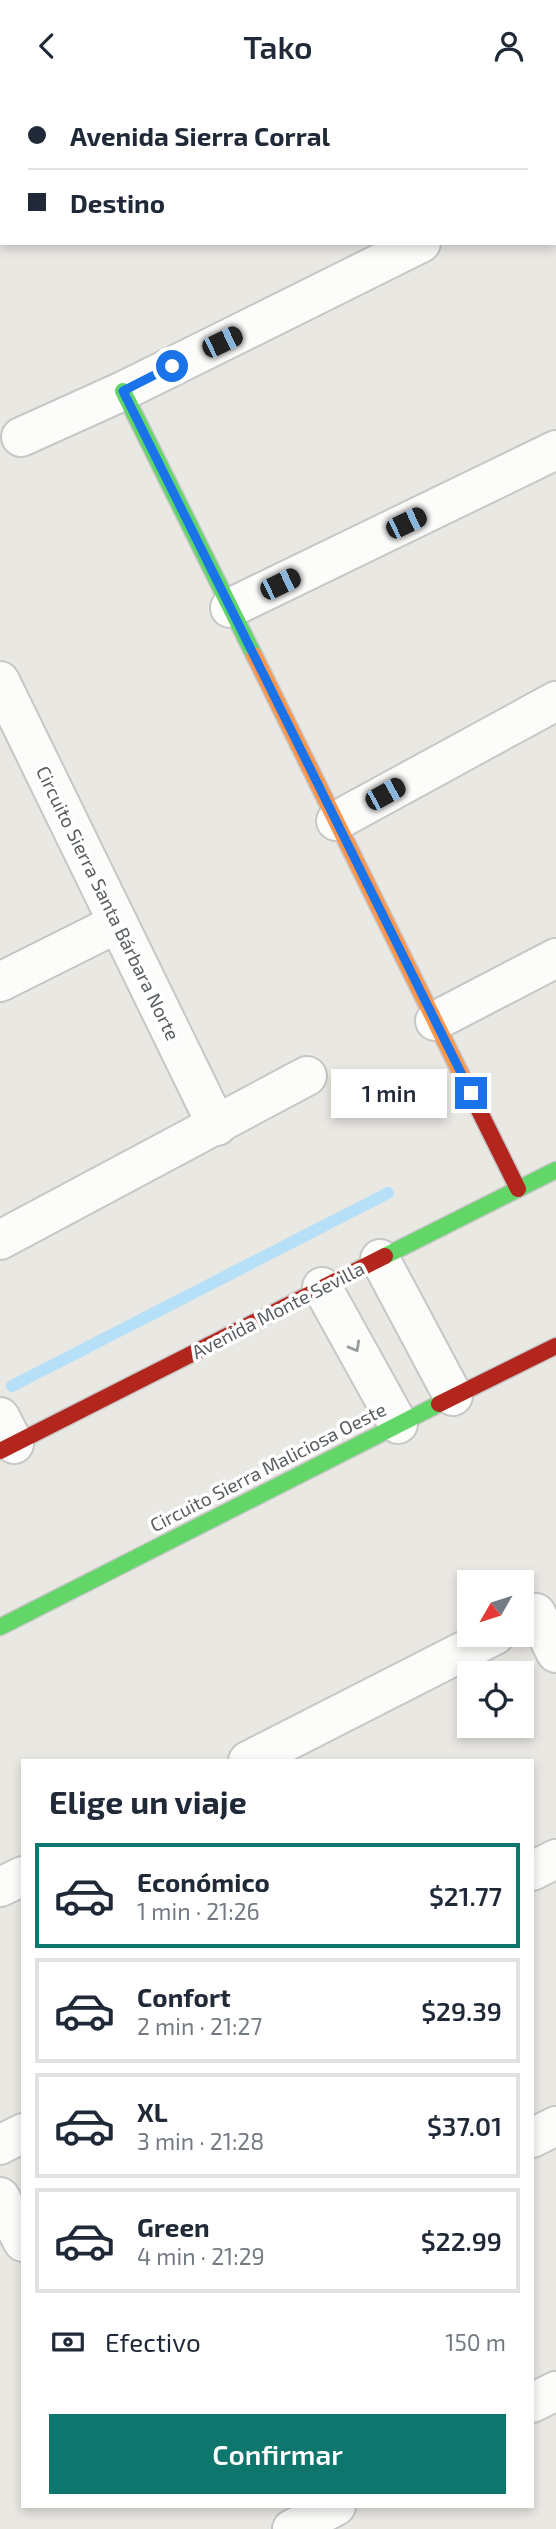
<!DOCTYPE html>
<html lang="es">
<meta charset="utf-8">
<style>
body{margin:0;font-family:"Exo 2",sans-serif;background:#f6f6f7;color:#1f2937;height:100vh;display:flex;flex-direction:column;font-size:26px;white-space:nowrap}
*{box-sizing:border-box;margin:0}
p{font-size:23px;color:#747a83}
.icon{flex:none;width:38px;height:38px;fill:none;stroke:currentColor;stroke-width:2;stroke-linecap:round;stroke-linejoin:round}
.map{position:relative;flex:1;overflow:hidden}
.drawer{position:absolute;left:21px;top:1668px;width:513px;height:749px;display:flex;flex-direction:column;background:#fff;border-radius:0px;box-shadow:0 4px 10px #0003}
.drawer>*{flex:none}
.hud{position:absolute;left:0px;top:0px;width:556px;height:154px;box-shadow:0 4px 10px #0003;display:grid;align-content:center;height:154px;padding:0 28px;background:#fff}
.needle{width:46px;rotate:231deg}
.buttons{position:absolute;left:457px;top:1479px;display:grid;gap:14px}
.buttons a{display:grid;place-items:center;width:77px;height:77px;border-radius:0px;background:#fff;box-shadow:0 4px 10px #0003;font-size:35px}
.end{position:absolute;width:32px;height:32px;margin:-16px;border:9px solid #1a73e8;background:#fff;box-shadow:0 0 0 4px #fff}
.from{border-radius:50%}
.bubble{position:absolute;height:49px;border-radius:0px;background:#fff;box-shadow:0 4px 10px #0003;font-size:23px;font-weight:600;line-height:49px;text-align:center}
.car{position:absolute;width:21px;height:42px;margin:-21px -10px;border-radius:9px;box-shadow:0 0 5px 2px #0007;background:linear-gradient(#222 24%,#8ab4d8 0 40%,#222 0 76%,#8ab4d8 0 86%,#222 0)}
.hud b{display:flex;align-items:center;gap:24px;height:66px;font-size:26px}
.hud b+b{border-top:2px solid #e0e1e3}
.hud i{width:18px;height:18px;background:#1f2937}
ul{padding:0;list-style:none}
li{display:flex;align-items:center;gap:21px;height:105px;margin:0 14px 10px;padding:0 14px;border:4px solid #e0e1e3;border-radius:0px}
li div{flex:1}
li b{display:block;font-size:26px}
li em{font-style:normal;font-weight:600}
li.on{border-color:#0f766e}
li>.icon{width:63px;height:63px;stroke-width:1.5}
h2{padding:0 28px;font-size:32px;line-height:84px}
.pay{display:flex;align-items:center;gap:18px;height:77px;padding:0 28px;font-size:26px}
.pay p{margin-inline-start:auto}
.button{display:flex;gap:14px;margin-top:auto;padding:14px 28px}
.button a{flex:1;height:80px;border-radius:0px;background:#0f766e;color:#fff;font-size:28px;font-weight:600;line-height:80px;text-align:center}
header{display:flex;justify-content:space-between;align-items:center;height:91px;padding:0 28px;background:#fff;font-size:32px;font-weight:600}
.map>svg:first-child{display:block}
.lines{fill:none;stroke-linecap:round;stroke-linejoin:round}
.stream{stroke:#b6e0f7;stroke-width:12}
.street-casing{stroke:#c6c7c6;stroke-width:42}
.fast-casing{stroke:#c7c7c7;stroke-width:19}
.slow-casing{stroke:#c7c7c7;stroke-width:19}
.jam-casing{stroke:#c7c7c7;stroke-width:19}
.street{stroke:#fcfcfb;stroke-width:38}
.fast{stroke:#63d668;stroke-width:16}
.slow{stroke:#ff974d;stroke-width:16}
.jam{stroke:#b3261e;stroke-width:16}
.oneway{stroke:#9a9d9f}
.route{stroke:#1a73e8;stroke-width:9}
.labels{text-anchor:middle;stroke-width:7;stroke-linejoin:round;paint-order:stroke}
.street-label{font-size:19px;fill:#595e62;stroke:#fff}
</style>
<header><svg class="icon" aria-label="back" viewBox="0 0 24 24"><path d="M15 5l-7 7 7 7"/></svg>Tako<svg class="icon" aria-label="person" viewBox="0 0 24 24"><circle cx="12" cy="8" r="4"/><path d="M4 21q1-7 8-7t8 7"/></svg></header>
<div class="map">
<svg width="556" height="2438" viewBox="0 0 556 2438">
<rect width="100%" height="100%" fill="#eae8e3"/>
<g class="lines">
<path class="stream" d="M12 1295 388 1102"/>
<defs>
<g id="street">
<path d="M208 2 211 0"/>
<path d="M555 86 556 85"/>
<path d="M0 89 2 93"/>
<path d="M21 346 123 300 421 152"/>
<path d="M230 517 556 359"/>
<path d="M0 590 217 1035"/>
<path d="M336 730 556 610"/>
<path d="M0 891 118 832"/>
<path d="M435 930 556 867"/>
<path d="M0 1149 307 985"/>
<path d="M380 1168 453 1305"/>
<path d="M322 1196 398 1333"/>
<path d="M0 1326 14 1353"/>
<path d="M536 1522 556 1562"/>
<path d="M248 1670 495 1544"/>
<path d="M532 1780 556 1768"/>
<path d="M0 1796 23 1785"/>
<path d="M532 2047 556 2035"/>
<path d="M0 2054 23 2042"/>
<path d="M0 2106 23 2151"/>
<path d="M532 2312 556 2300"/>
<path d="M292 2438 336 2415"/>
</g>
<g id="fast">
<path d="M123 300 254 564"/>
<path d="M385 1165 556 1079"/>
<path d="M0 1536 439 1313"/>
</g>
<path id="slow" d="M254 564 467 995"/>
<g id="jam">
<path d="M467 995 518 1098"/>
<path d="M439 1313 556 1255"/>
<path d="M0 1360 385 1165"/>
</g>
</defs>
<use href="#street" class="street-casing"/>
<use href="#fast" class="fast-casing"/>
<use href="#slow" class="slow-casing"/>
<use href="#jam" class="jam-casing"/>
<use href="#street" class="street"/>
<use href="#fast" class="fast"/>
<use href="#slow" class="slow"/>
<use href="#jam" class="jam"/>
</g>
<defs><path id="oneway-chevron" d="M-2-3.5L2.5 0L-2 3.5" fill="none" stroke-width="1.6" stroke-linecap="round" stroke-linejoin="round" transform="scale(1.75)"/></defs>
<use class="oneway" href="#oneway-chevron" transform="translate(355 1256) rotate(61)"/>
<g class="lines">
<path class="route" d="M172 275 123 300 471 1002"/>
</g>
<g class="labels">
<g class="street-label">
<text transform="translate(108 812) rotate(64)" y="7">Circuito Sierra Santa Bárbara Norte</text>
<text transform="translate(278 1219) rotate(-27)" y="7">Avenida Monte Sevilla</text>
<text transform="translate(268 1376) rotate(-27)" y="7">Circuito Sierra Maliciosa Oeste</text>
</g>
</g>
</svg>
<div class="buttons">
<a><svg class="needle" viewBox="-14 -14 28 28"><path d="M0-13l5 13h-10z" fill="#e53935"/><path d="M0 13l5-13h-10z" fill="#747a83"/></svg></a>
<a><svg class="icon" aria-label="locate" viewBox="0 0 24 24"><circle cx="12" cy="12" r="6"/><path d="M12 2v4M12 18v4M2 12h4M18 12h4"/></svg></a>
</div>
<i class="end from" style="left:172px;top:275px"></i>
<i class="end" style="left:471px;top:1002px"></i>
<div class="bubble" style="left:331px;top:978px;width:116px">1 min</div>
<i class="car" style="left:222px;top:251px;rotate:64deg"></i>
<i class="car" style="left:406px;top:432px;rotate:64deg"></i>
<i class="car" style="left:280px;top:493px;rotate:64deg"></i>
<i class="car" style="left:385px;top:703px;rotate:61deg"></i>
<div class="hud">
<b><i class="from"></i>Avenida Sierra Corral</b>
<b><i></i>Destino</b>
</div>
<section class="drawer">
<h2>Elige un viaje</h2>
<ul>
<li class="on"><svg class="icon" aria-label="car" viewBox="0 0 24 24"><path d="M5 17H2v-5l4-1 3-4h7l3 4 3 1v5h-3M9 17h6M6 11h13"/><circle cx="7" cy="17" r="2"/><circle cx="17" cy="17" r="2"/></svg><div><b>Económico</b><p>1 min · 21:26</p></div><em>$21.77</em></li>
<li><svg class="icon" aria-label="car" viewBox="0 0 24 24"><path d="M5 17H2v-5l4-1 3-4h7l3 4 3 1v5h-3M9 17h6M6 11h13"/><circle cx="7" cy="17" r="2"/><circle cx="17" cy="17" r="2"/></svg><div><b>Confort</b><p>2 min · 21:27</p></div><em>$29.39</em></li>
<li><svg class="icon" aria-label="car" viewBox="0 0 24 24"><path d="M5 17H2v-5l4-1 3-4h7l3 4 3 1v5h-3M9 17h6M6 11h13"/><circle cx="7" cy="17" r="2"/><circle cx="17" cy="17" r="2"/></svg><div><b>XL</b><p>3 min · 21:28</p></div><em>$37.01</em></li>
<li><svg class="icon" aria-label="car" viewBox="0 0 24 24"><path d="M5 17H2v-5l4-1 3-4h7l3 4 3 1v5h-3M9 17h6M6 11h13"/><circle cx="7" cy="17" r="2"/><circle cx="17" cy="17" r="2"/></svg><div><b>Green</b><p>4 min · 21:29</p></div><em>$22.99</em></li>
</ul>
<div class="pay"><svg class="icon" aria-label="cash" viewBox="0 0 24 24"><path d="M3 7h18v10H3z"/><circle cx="12" cy="12" r="2"/></svg>Efectivo<p>150 m</p></div>
<div class="button"><a>Confirmar</a></div>
</section>
</div>
